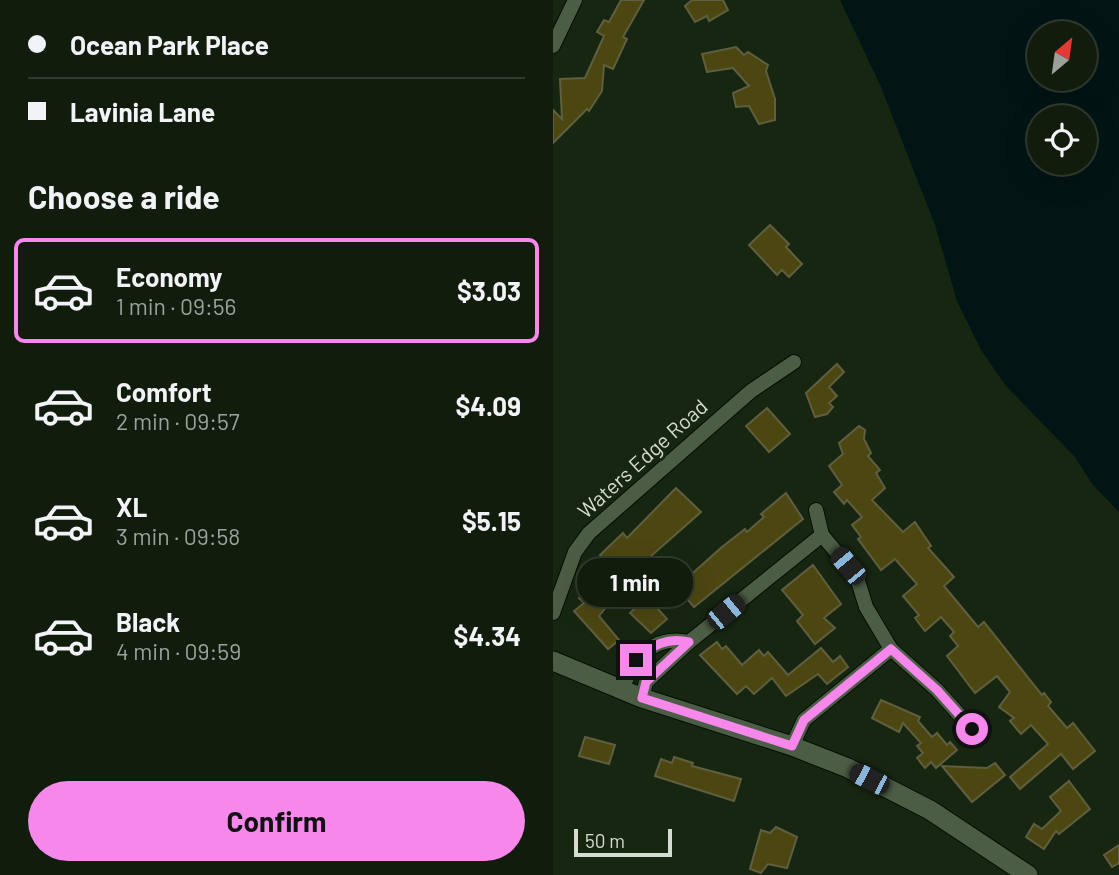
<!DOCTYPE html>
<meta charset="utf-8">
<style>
body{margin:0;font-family:Barlow,sans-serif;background:#1e291b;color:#f1f3f6;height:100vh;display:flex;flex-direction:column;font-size:26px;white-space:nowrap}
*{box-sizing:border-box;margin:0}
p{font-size:23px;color:#9ca19d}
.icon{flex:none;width:38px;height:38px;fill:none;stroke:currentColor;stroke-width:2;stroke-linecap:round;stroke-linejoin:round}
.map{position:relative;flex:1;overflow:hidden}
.side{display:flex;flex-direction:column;background:#111c0d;width:553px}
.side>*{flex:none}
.hud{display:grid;align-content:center;height:154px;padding:0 28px;background:#111c0d}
.needle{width:46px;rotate:29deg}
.buttons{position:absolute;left:474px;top:21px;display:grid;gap:14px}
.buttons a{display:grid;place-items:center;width:70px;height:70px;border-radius:50%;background:#111c0d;box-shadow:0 7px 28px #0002,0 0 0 2px #303a2e;font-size:35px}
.scale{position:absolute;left:21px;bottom:18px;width:98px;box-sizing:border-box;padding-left:7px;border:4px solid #d3ded0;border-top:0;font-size:19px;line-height:24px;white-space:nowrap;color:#d3ded0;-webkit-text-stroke:5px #172611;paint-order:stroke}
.end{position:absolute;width:32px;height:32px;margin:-16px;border:9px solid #f688ec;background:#111;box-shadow:0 0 0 4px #111}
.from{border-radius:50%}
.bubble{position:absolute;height:49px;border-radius:24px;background:#111c0d;box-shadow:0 7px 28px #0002,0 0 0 2px #303a2e;font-size:23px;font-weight:700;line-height:49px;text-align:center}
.car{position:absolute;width:21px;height:42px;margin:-21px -10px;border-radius:9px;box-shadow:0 0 5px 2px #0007;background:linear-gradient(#222 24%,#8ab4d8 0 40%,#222 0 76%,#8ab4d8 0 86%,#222 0)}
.hud b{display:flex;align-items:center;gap:24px;height:66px;font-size:26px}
.hud b+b{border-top:2px solid #303a2e}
.hud i{width:18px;height:18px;background:#f1f3f6}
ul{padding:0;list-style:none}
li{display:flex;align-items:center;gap:21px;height:105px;margin:0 14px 10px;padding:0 14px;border:4px solid transparent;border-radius:10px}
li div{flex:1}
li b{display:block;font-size:26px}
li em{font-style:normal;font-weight:700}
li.selected{border-color:#f688ec}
li>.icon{width:63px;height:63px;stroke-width:1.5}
h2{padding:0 28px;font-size:32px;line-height:84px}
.action{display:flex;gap:14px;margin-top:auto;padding:14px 28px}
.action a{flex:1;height:80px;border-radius:42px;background:#f688ec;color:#111;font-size:28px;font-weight:700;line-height:80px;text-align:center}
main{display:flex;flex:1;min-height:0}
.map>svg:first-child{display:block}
.water{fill:#031415;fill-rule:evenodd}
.building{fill:#4c4711;stroke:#605e41;stroke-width:2}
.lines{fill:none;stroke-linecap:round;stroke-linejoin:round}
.street-casing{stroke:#030f00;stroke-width:16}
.secondary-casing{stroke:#030f00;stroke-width:21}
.street{stroke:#4c5d46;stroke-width:14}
.secondary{stroke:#4c5d46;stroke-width:19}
.route{stroke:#f688ec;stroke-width:9}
.labels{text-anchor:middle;stroke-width:6;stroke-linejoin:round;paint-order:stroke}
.street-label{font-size:21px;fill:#d3ded0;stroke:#172611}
</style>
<main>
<section class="side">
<div class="hud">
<b><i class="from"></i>Ocean Park Place</b>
<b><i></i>Lavinia Lane</b>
</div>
<h2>Choose a ride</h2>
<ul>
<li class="selected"><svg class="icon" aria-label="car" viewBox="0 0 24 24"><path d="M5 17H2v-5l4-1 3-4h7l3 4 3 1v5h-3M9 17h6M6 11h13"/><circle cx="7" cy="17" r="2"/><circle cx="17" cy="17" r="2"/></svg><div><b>Economy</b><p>1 min · 09:56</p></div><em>$3.03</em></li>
<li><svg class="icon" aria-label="car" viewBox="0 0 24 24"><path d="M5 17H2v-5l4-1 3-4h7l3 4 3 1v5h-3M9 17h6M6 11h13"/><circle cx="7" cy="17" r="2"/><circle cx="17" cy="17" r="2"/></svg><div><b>Comfort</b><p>2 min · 09:57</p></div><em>$4.09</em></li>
<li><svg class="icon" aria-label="car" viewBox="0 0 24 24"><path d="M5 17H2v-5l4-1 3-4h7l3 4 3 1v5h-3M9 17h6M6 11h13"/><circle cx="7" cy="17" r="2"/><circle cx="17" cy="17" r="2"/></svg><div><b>XL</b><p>3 min · 09:58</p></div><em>$5.15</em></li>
<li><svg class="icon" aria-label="car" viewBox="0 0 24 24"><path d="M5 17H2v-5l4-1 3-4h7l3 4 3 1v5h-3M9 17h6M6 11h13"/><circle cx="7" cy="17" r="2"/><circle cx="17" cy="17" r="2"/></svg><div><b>Black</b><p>4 min · 09:59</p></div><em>$4.34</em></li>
</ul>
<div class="action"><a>Confirm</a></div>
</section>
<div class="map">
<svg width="566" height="875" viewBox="0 0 566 875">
<rect width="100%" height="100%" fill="#172611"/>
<path class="water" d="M287 0H566V512L540 485 522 457 453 386 428 350 404 301 382 225 328 87ZM486 33H532V79H486ZM486 117H532V163H486Z"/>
<g class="building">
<path d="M68 0H91L70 37 74 39 60 69 51 65 49 91 36 111 34 109 0 143V110L9 119 7 79 32 78 51 36 44 32 51 20 56 22Z"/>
<path d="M139 0H170L175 10 156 21 154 16 142 22 132 6Z"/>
<path d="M183 47 191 55 195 52 215 65 213 71 222 99V120L206 124 196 106 183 107 180 93 196 86 180 68 154 72 149 54Z"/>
<path d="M217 225 236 244 233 247 249 264 236 277 229 270 224 275 196 245Z"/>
<path d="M284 364 291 372 276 387 284 396 276 403 280 407 274 414 262 417 253 393Z"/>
<path d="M214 408 237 434 216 452 193 426Z"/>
<path d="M306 426 312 430 311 439 318 453 315 456 327 470 323 473 332 488 319 500 350 532 362 522 378 546 375 548 401 577 391 586 425 627 431 622 489 695 491 693 498 702 495 706 514 728 520 723 542 751 520 769 508 754 467 789 457 777 495 744 478 725 468 734 457 721 461 718 446 707 457 692 444 676 422 693 394 656 405 646 397 636 401 632 388 617 372 631 362 618 366 615 350 596 364 584 342 559 328 570 305 539 308 537 299 525 309 517 294 500 291 504 281 492 289 485 276 466 290 454 286 443Z"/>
<path d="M123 488 148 512 71 580 65 574 48 589 58 601 46 616 66 640 55 649 21 611 31 603 26 598 30 594 26 590 54 563 47 555 70 533 74 538Z"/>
<path d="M233 493 250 519 141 607 124 587 169 547 192 529 194 532 211 517 208 514Z"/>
<path d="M260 565 288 604 271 618 282 628 262 644 244 621 250 615 229 590Z"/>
<path d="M94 597 114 619 98 633 77 613Z"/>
<path d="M164 642 169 649 173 646 189 665 206 650 211 656 215 652 235 675 268 648 280 662 287 656 295 667 274 684 265 674 233 696 219 678 201 694 193 686 184 694 147 655Z"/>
<path d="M328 700 367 717 365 721 379 737 384 733 394 745 397 742 404 750 383 768 378 762 372 768 364 758 370 753 364 746 368 743 350 723 346 732 319 718Z"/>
<path d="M32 737 62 745 56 764 26 756Z"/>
<path d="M121 757 140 763 139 766 188 779 181 801 102 776 108 759 119 763Z"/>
<path d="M442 763 452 775 419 802 389 766 434 768Z"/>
<path d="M516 781 537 809 506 834 503 831 491 849 473 837 481 824 489 829 508 811 497 797Z"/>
<path d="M223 827 244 837 234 868 215 864 208 873 197 869 208 830 217 833Z"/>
<path d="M566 845V863L559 867 551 855Z"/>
</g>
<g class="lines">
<defs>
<g id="street">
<path d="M0 46 22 0"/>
<path d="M263 510 269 535 295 566"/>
<path d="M302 571 313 607 338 649 384 690 419 729"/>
<path d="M0 613 22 552 36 533 198 391 241 362"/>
<path d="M69 690C80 659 100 634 136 642"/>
<path d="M89 698 93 682 136 642 269 535"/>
<path d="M239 746 251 720 338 649"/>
</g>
<path id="secondary" d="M0 661 89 698 239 746 295 768 377 810 475 875"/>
</defs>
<use href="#street" class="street-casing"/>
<use href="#secondary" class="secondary-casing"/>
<use href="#street" class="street"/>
<use href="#secondary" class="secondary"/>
</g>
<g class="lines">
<path class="route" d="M83 660C99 645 114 637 136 642L93 682 89 698 239 746 251 720 338 649 384 690 419 729"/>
</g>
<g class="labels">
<g class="street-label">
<text transform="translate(90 459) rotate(-42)" y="7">Waters Edge Road</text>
</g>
</g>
</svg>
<div class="buttons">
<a><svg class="needle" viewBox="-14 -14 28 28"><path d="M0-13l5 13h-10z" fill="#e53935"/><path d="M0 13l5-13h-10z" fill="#9ca19d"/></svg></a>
<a><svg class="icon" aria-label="locate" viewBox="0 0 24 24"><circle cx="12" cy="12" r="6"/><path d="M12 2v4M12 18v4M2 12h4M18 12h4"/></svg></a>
</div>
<div class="scale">50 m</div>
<i class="end from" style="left:419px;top:729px"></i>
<i class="end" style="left:83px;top:660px"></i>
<div class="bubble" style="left:24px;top:558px;width:116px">1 min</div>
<i class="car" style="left:295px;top:566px;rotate:320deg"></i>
<i class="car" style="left:173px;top:612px;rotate:51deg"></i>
<i class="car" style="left:316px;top:779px;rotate:297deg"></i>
</div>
</main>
